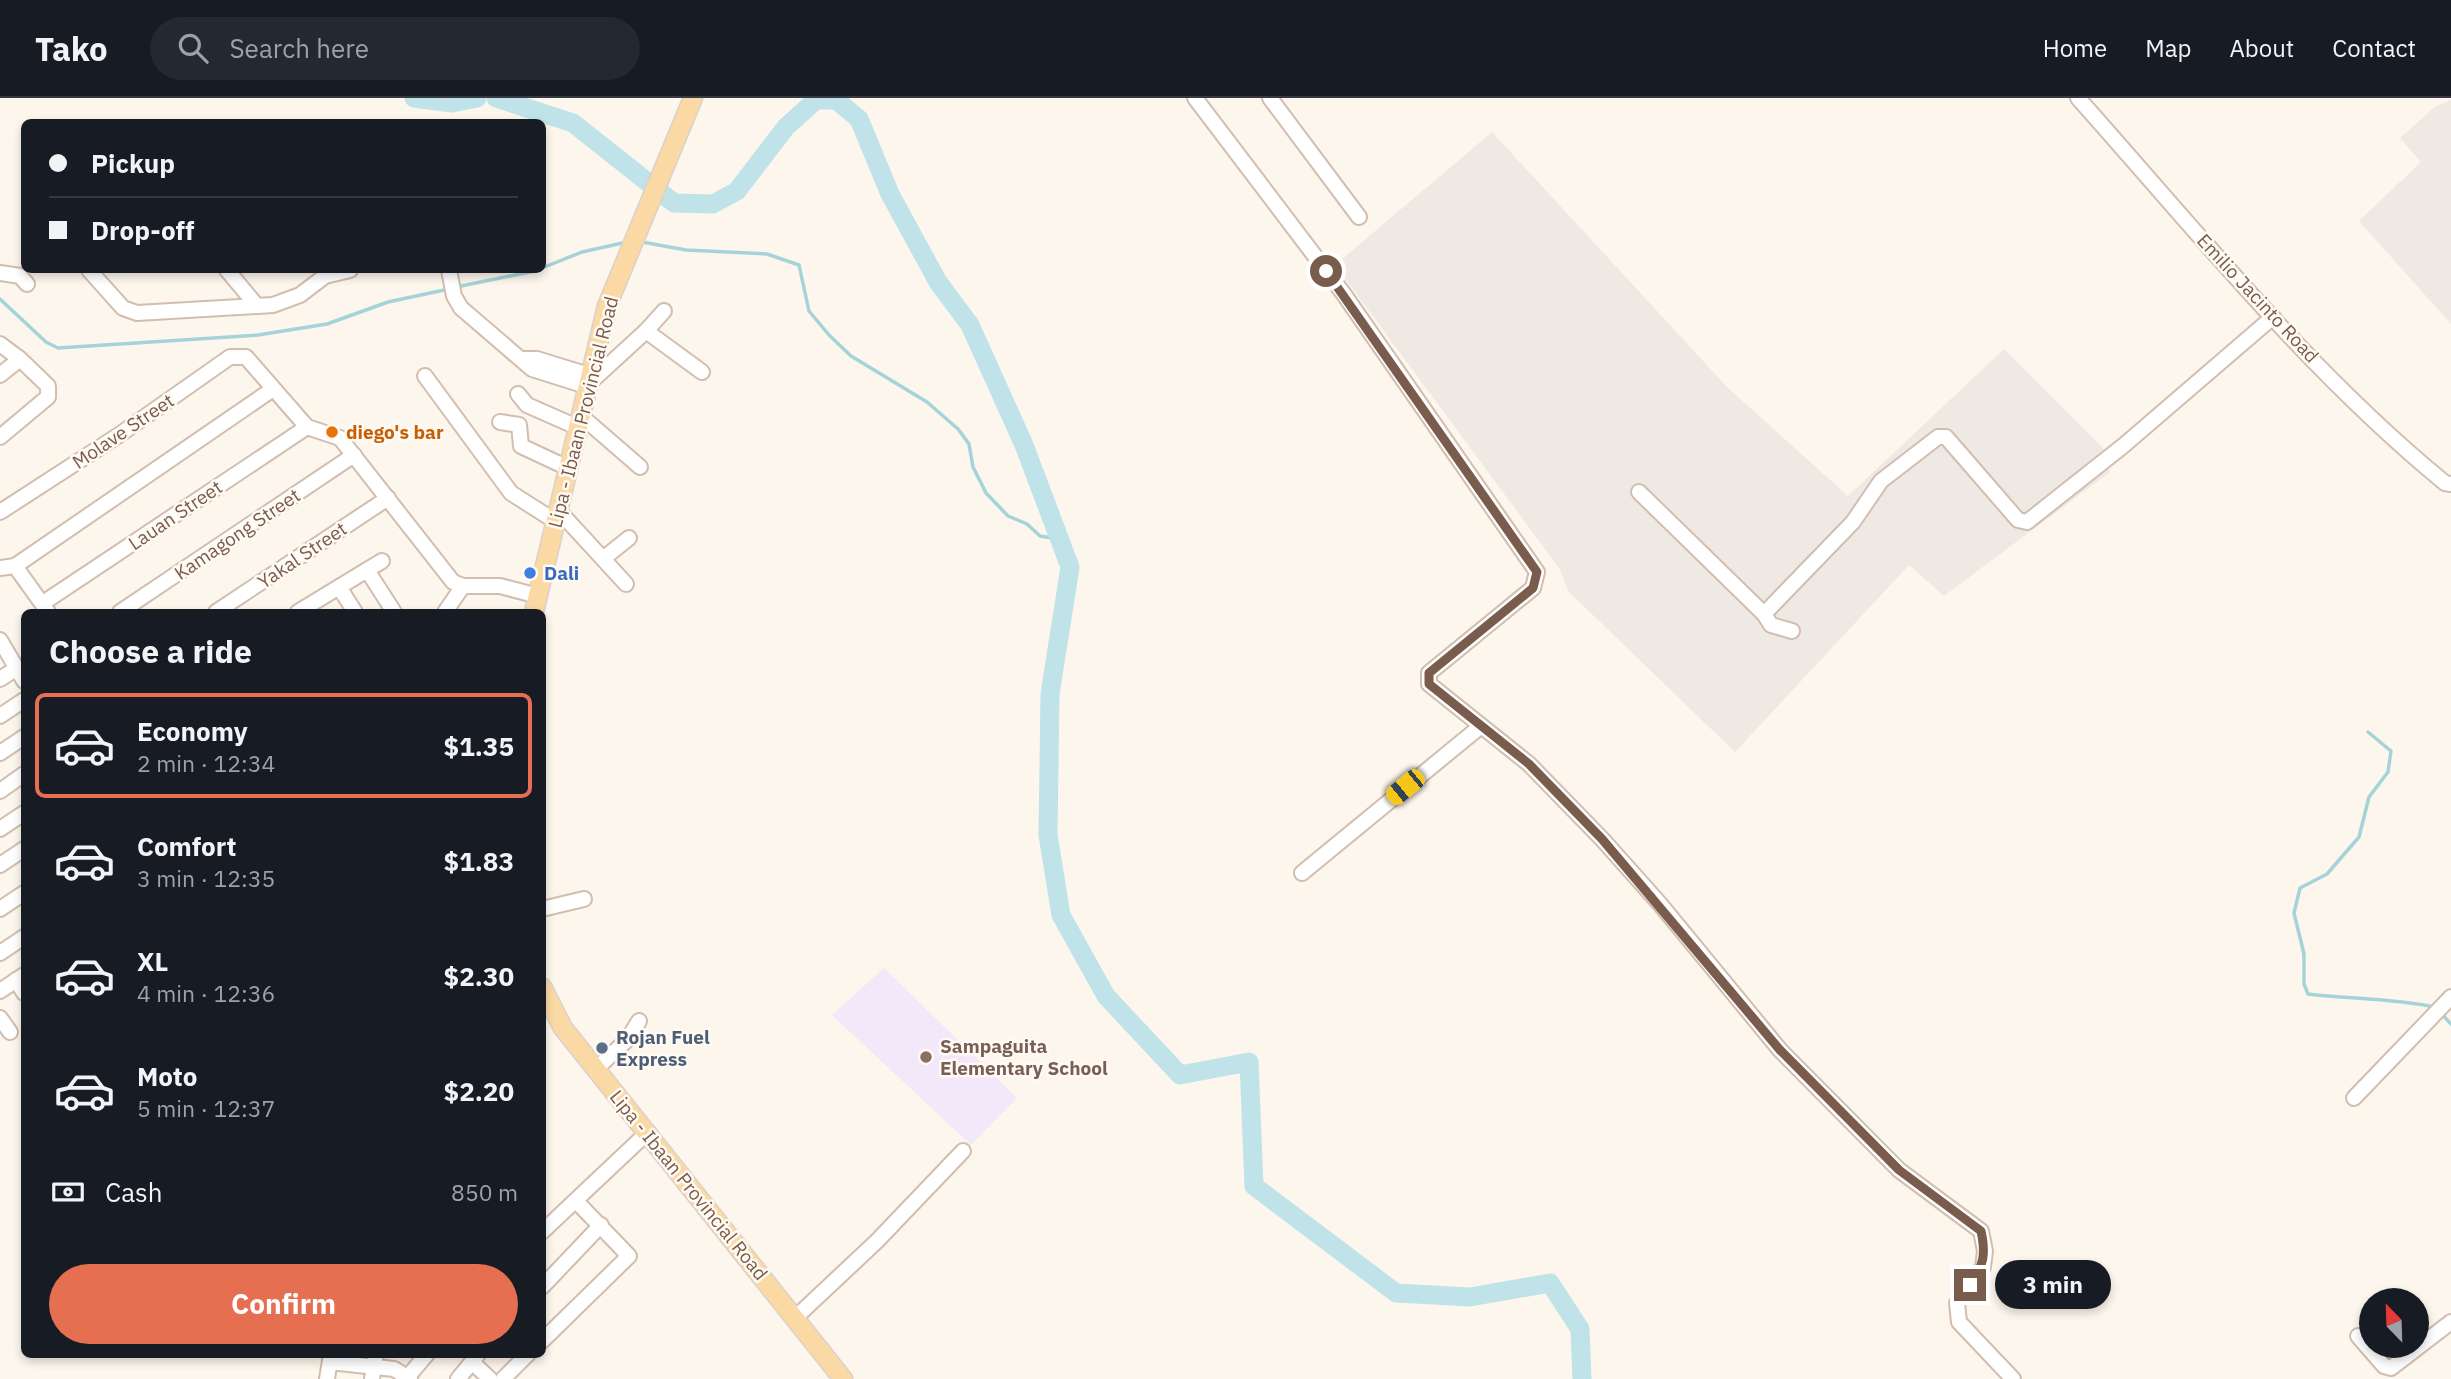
<!DOCTYPE html>
<meta charset="utf-8">
<style>
body{margin:0;font-family:"IBM Plex Sans",sans-serif;background:#242831;color:#f1f3f6;height:100vh;display:flex;flex-direction:column;font-size:26px;white-space:nowrap}
*{box-sizing:border-box;margin:0}
p{font-size:23px;color:#9ea1a6}
.icon{flex:none;width:38px;height:38px;fill:none;stroke:currentColor;stroke-width:2;stroke-linecap:round;stroke-linejoin:round}
.map{position:relative;flex:1;overflow:hidden}
.details{position:absolute;left:21px;top:511px;width:525px;height:749px;display:flex;flex-direction:column;background:#171b24;border-radius:10px;box-shadow:0 4px 10px #0003}
.details>*{flex:none}
.top-card{position:absolute;left:21px;top:21px;width:525px;height:154px;border-radius:10px;box-shadow:0 4px 10px #0003;display:grid;align-content:center;height:154px;padding:0 28px;background:#171b24}
.needle{width:46px;rotate:337deg}
.controls{position:absolute;left:2359px;top:1190px;display:grid;gap:14px}
.controls a{display:grid;place-items:center;width:70px;height:70px;border-radius:50%;background:#171b24;box-shadow:0 4px 10px #0003;font-size:35px}
.end{position:absolute;width:32px;height:32px;margin:-16px;border:9px solid #7a5c4d;background:#fff;box-shadow:0 0 0 4px #fff}
.from{border-radius:50%}
.bubble{position:absolute;height:49px;border-radius:24px;background:#171b24;box-shadow:0 4px 10px #0003;font-size:23px;font-weight:700;line-height:49px;text-align:center}
.car{position:absolute;width:21px;height:42px;margin:-21px -10px;border-radius:9px;box-shadow:0 0 5px 2px #0007;background:linear-gradient(#f5c518 24%,#345 0 40%,#f5c518 0 76%,#345 0 86%,#f5c518 0)}
.top-card b{display:flex;align-items:center;gap:24px;height:66px;font-size:26px}
.top-card b+b{border-top:2px solid #363941}
.top-card i{width:18px;height:18px;background:#f1f3f6}
ul{padding:0;list-style:none}
li{display:flex;align-items:center;gap:21px;height:105px;margin:0 14px 10px;padding:0 14px;border:4px solid transparent;border-radius:10px}
li div{flex:1}
li b{display:block;font-size:26px}
li em{font-style:normal;font-weight:700}
li.current{border-color:#e76f51}
li>.icon{width:63px;height:63px;stroke-width:1.5}
h2{padding:0 28px;font-size:32px;line-height:84px}
.pay{display:flex;align-items:center;gap:18px;height:77px;padding:0 28px;font-size:26px}
.pay p{margin-inline-start:auto}
.action{display:flex;gap:14px;margin-top:auto;padding:14px 28px}
.action a{flex:1;height:80px;border-radius:42px;background:#e76f51;color:#fff;font-size:28px;font-weight:700;line-height:80px;text-align:center}
header{display:flex;align-items:center;gap:42px;box-sizing:border-box;height:98px;padding:0 35px;background:#171b24;border-bottom:2px solid #363941}
header strong{font-size:33px}
nav{display:flex;gap:38px;margin-inline-start:auto;font-size:24px}
.search{width:490px;height:63px;background:#242831;display:flex;align-items:center;gap:18px;box-sizing:border-box;padding:0 24px;border-radius:38px;color:#9ea1a6;font-size:26px}
.map>svg:first-child{display:block}
.industrial{fill:#efe9e4}
.education{fill:#f3e8fa}
.lines{fill:none;stroke-linecap:round;stroke-linejoin:round}
.stream{stroke:#a5d3da;stroke-width:3.5}
.river{stroke:#bfe3e8;stroke-width:19}
.minor-casing{stroke:#d1beb0;stroke-width:18}
.major-casing{stroke:#dad1cd;stroke-width:21}
.minor{stroke:#fff;stroke-width:14}
.major{stroke:#fbd9a5;stroke-width:18}
.route{stroke:#7a5c4d;stroke-width:9}
.food-dot{fill:#e8710a;stroke:#fffaf3;stroke-width:2.5}
.shop-dot{fill:#3f7fe0;stroke:#fffaf3;stroke-width:2.5}
.service-dot{fill:#5c6f8a;stroke:#fffaf3;stroke-width:2.5}
.education-dot{fill:#8d6e63;stroke:#fffaf3;stroke-width:2.5}
.labels{text-anchor:middle;stroke-width:5;stroke-linejoin:round;paint-order:stroke}
.street-label{font-size:19px;fill:#7a5c4d;stroke:#fffaf3}
.food-label{font-size:19px;font-weight:bold;fill:#c56008;stroke:#fffaf3;text-anchor:start}
.shop-label{font-size:19px;font-weight:bold;fill:#366cbe;stroke:#fffaf3;text-anchor:start}
.service-label{font-size:19px;font-weight:bold;fill:#4e5e75;stroke:#fffaf3;text-anchor:start}
.education-label{font-size:19px;font-weight:bold;fill:#785e54;stroke:#fffaf3;text-anchor:start}
</style>
<header>
<strong>Tako</strong>
<div class="search"><svg class="icon" aria-label="search" viewBox="0 0 24 24"><circle cx="10" cy="10" r="6"/><path d="M15 15l6 6"/></svg>Search here</div>
<nav><a>Home</a><a>Map</a><a>About</a><a>Contact</a></nav>
</header>
<div class="map">
<svg width="2451" height="1281" viewBox="0 0 2451 1281">
<rect width="100%" height="100%" fill="#fdf6ec"/>
<g class="industrial">
<path d="M2451 2V226L2359 123 2421 64 2400 40 2436 8Z"/>
<path d="M1492 34 1728 290 1848 398 2004 251 2103 350 2110 374 1944 498 1909 467 1735 654 1569 494 1559 470 1335 167Z"/>
</g>
<path class="education" d="M884 870 1017 1000 971 1047 832 917Z"/>
<g class="lines">
<g class="stream">
<path d="M642 144 686 152 767 156 799 167 809 213 829 237 851 258 927 304 958 331 969 346 973 369 986 395 1008 418 1027 426 1040 438 1059 441"/>
<path d="M542 170 582 154 627 144"/>
<path d="M456 189 540 172"/>
<path d="M0 201 46 244 58 250 258 237 327 226 388 204 449 191"/>
<path d="M2368 634 2391 653 2388 674 2369 699 2359 739 2327 776 2300 790 2294 815 2304 856V886L2308 896C2350 901 2393 900 2435 909"/>
<path d="M2440 914 2451 926"/>
</g>
<g class="river">
<path d="M414 0 452 5 477 0"/>
<path d="M496 0 573 25 674 105 713 106 737 93 786 29 816 2H836L859 21 890 96 938 184 970 227 1024 347 1070 469 1050 596 1048 737 1061 817 1106 898 1180 977 1249 964 1254 1088 1396 1195 1470 1199 1550 1185 1580 1231 1582 1281"/>
</g>
<defs>
<g id="minor">
<path d="M1195 0 1343 195 1537 474 1533 490 1429 575V586L1529 666 1602 741 1660 806 1780 952 1899 1072 1981 1133 1985 1153 1983 1169 1957 1205 1959 1224 2013 1281"/>
<path d="M1270 0 1359 119"/>
<path d="M2078 0C2195 131 2308 273 2445 385L2451 386"/>
<path d="M89 172 123 210 137 215 273 207 300 197 325 178 350 172"/>
<path d="M227 172 257 208"/>
<path d="M449 172 454 198 461 210 532 271 586 288 646 233 702 274"/>
<path d="M0 175 20 178 27 186"/>
<path d="M646 233 664 213"/>
<path d="M0 246 20 261 48 288V299L0 339"/>
<path d="M522 261H537L589 277"/>
<path d="M0 277 20 261"/>
<path d="M425 278 511 395 555 423"/>
<path d="M518 296 527 307 577 329"/>
<path d="M580 317 640 369"/>
<path d="M500 324 519 327 521 348 568 370"/>
<path d="M1639 394 1764 516 1853 424 1881 383 1938 339H1946L2018 422 2027 424 2123 348 2273 219"/>
<path d="M558 412 626 486"/>
<path d="M0 414 119 337 230 259H246L307 329 340 340 453 484 463 488H500L538 498"/>
<path d="M604 460 629 440"/>
<path d="M15 468 48 514"/>
<path d="M0 470 15 468 273 291"/>
<path d="M367 472 382 463"/>
<path d="M339 489 355 514"/>
<path d="M43 505 307 329"/>
<path d="M120 514 354 357"/>
<path d="M216 514 388 400"/>
<path d="M298 514 367 472 394 514"/>
<path d="M445 514 463 488"/>
<path d="M1764 516 1771 527 1792 533"/>
<path d="M0 542 24 583"/>
<path d="M0 581 17 570"/>
<path d="M0 618 24 602"/>
<path d="M0 655 24 639"/>
<path d="M0 693 24 676"/>
<path d="M0 731 24 715"/>
<path d="M0 767 24 751"/>
<path d="M1302 775 1481 628"/>
<path d="M0 811 24 795"/>
<path d="M542 811 584 801"/>
<path d="M0 855 24 839"/>
<path d="M16 882 24 895"/>
<path d="M0 893 24 877"/>
<path d="M0 920 10 934"/>
<path d="M596 971 628 941 639 923"/>
<path d="M2354 1000 2451 899"/>
<path d="M542 1134 648 1034"/>
<path d="M542 1189 601 1127"/>
<path d="M795 1220 877 1143 963 1053"/>
<path d="M2358 1238 2384 1268 2391 1270 2451 1224"/>
<path d="M542 1243 629 1158 576 1103"/>
<path d="M478 1256 472 1264 490 1281"/>
<path d="M330 1264 394 1271 410 1281"/>
<path d="M327 1281 331 1256"/>
<path d="M372 1281 376 1256"/>
<path d="M406 1281 427 1256"/>
<path d="M458 1281 472 1264"/>
<path d="M503 1281 528 1256"/>
</g>
<g id="major">
<path d="M534 514 607 208 693 0"/>
<path d="M542 889 563 930 843 1281"/>
</g>
</defs>
<use href="#minor" class="minor-casing"/>
<use href="#major" class="major-casing"/>
<use href="#minor" class="minor"/>
<use href="#major" class="major"/>
</g>
<g class="lines">
<path class="route" d="M1326 173 1537 474 1533 490 1429 575V586L1529 666 1602 741 1780 952 1899 1072 1981 1133C1986 1156 1984 1167 1970 1187"/>
</g>
<circle class="food-dot" cx="332" cy="334" r="7"/>
<circle class="shop-dot" cx="530" cy="475" r="7"/>
<circle class="service-dot" cx="602" cy="950" r="7"/>
<circle class="education-dot" cx="926" cy="959" r="7"/>
<g class="labels">
<g class="street-label">
<text transform="translate(2258 200) rotate(47)" y="7">Emilio Jacinto Road</text>
<text transform="translate(583 314) rotate(-76)" y="7">Lipa - Ibaan Provincial Road</text>
<text transform="translate(123 333) rotate(-34)" y="7">Molave Street</text>
<text transform="translate(175 417) rotate(-34)" y="7">Lauan Street</text>
<text transform="translate(237 436) rotate(-34)" y="7">Kamagong Street</text>
<text transform="translate(302 457) rotate(-34)" y="7">Yakal Street</text>
<text transform="translate(689 1087) rotate(51)" y="7">Lipa - Ibaan Provincial Road</text>
</g>
<g class="food-label">
<text x="346" y="341">diego's bar</text>
</g>
<g class="shop-label">
<text x="544" y="482">Dali</text>
</g>
<g class="service-label">
<text x="616" y="946">Rojan Fuel<tspan x="616" dy="22">Express</tspan></text>
</g>
<g class="education-label">
<text x="940" y="955">Sampaguita<tspan x="940" dy="22">Elementary School</tspan></text>
</g>
</g>
</svg>
<div class="controls">
<a><svg class="needle" viewBox="-14 -14 28 28"><path d="M0-13l5 13h-10z" fill="#e53935"/><path d="M0 13l5-13h-10z" fill="#9ea1a6"/></svg></a>
</div>
<i class="end from" style="left:1326px;top:173px"></i>
<i class="end" style="left:1970px;top:1187px"></i>
<div class="bubble" style="left:1995px;top:1162px;width:116px">3 min</div>
<i class="car" style="left:1405px;top:689px;rotate:231deg"></i>
<div class="top-card">
<b><i class="from"></i>Pickup</b>
<b><i></i>Drop-off</b>
</div>
<section class="details">
<h2>Choose a ride</h2>
<ul>
<li class="current"><svg class="icon" aria-label="car" viewBox="0 0 24 24"><path d="M5 17H2v-5l4-1 3-4h7l3 4 3 1v5h-3M9 17h6M6 11h13"/><circle cx="7" cy="17" r="2"/><circle cx="17" cy="17" r="2"/></svg><div><b>Economy</b><p>2 min · 12:34</p></div><em>$1.35</em></li>
<li><svg class="icon" aria-label="car" viewBox="0 0 24 24"><path d="M5 17H2v-5l4-1 3-4h7l3 4 3 1v5h-3M9 17h6M6 11h13"/><circle cx="7" cy="17" r="2"/><circle cx="17" cy="17" r="2"/></svg><div><b>Comfort</b><p>3 min · 12:35</p></div><em>$1.83</em></li>
<li><svg class="icon" aria-label="car" viewBox="0 0 24 24"><path d="M5 17H2v-5l4-1 3-4h7l3 4 3 1v5h-3M9 17h6M6 11h13"/><circle cx="7" cy="17" r="2"/><circle cx="17" cy="17" r="2"/></svg><div><b>XL</b><p>4 min · 12:36</p></div><em>$2.30</em></li>
<li><svg class="icon" aria-label="car" viewBox="0 0 24 24"><path d="M5 17H2v-5l4-1 3-4h7l3 4 3 1v5h-3M9 17h6M6 11h13"/><circle cx="7" cy="17" r="2"/><circle cx="17" cy="17" r="2"/></svg><div><b>Moto</b><p>5 min · 12:37</p></div><em>$2.20</em></li>
</ul>
<div class="pay"><svg class="icon" aria-label="cash" viewBox="0 0 24 24"><path d="M3 7h18v10H3z"/><circle cx="12" cy="12" r="2"/></svg>Cash<p>850 m</p></div>
<div class="action"><a>Confirm</a></div>
</section>
</div>
